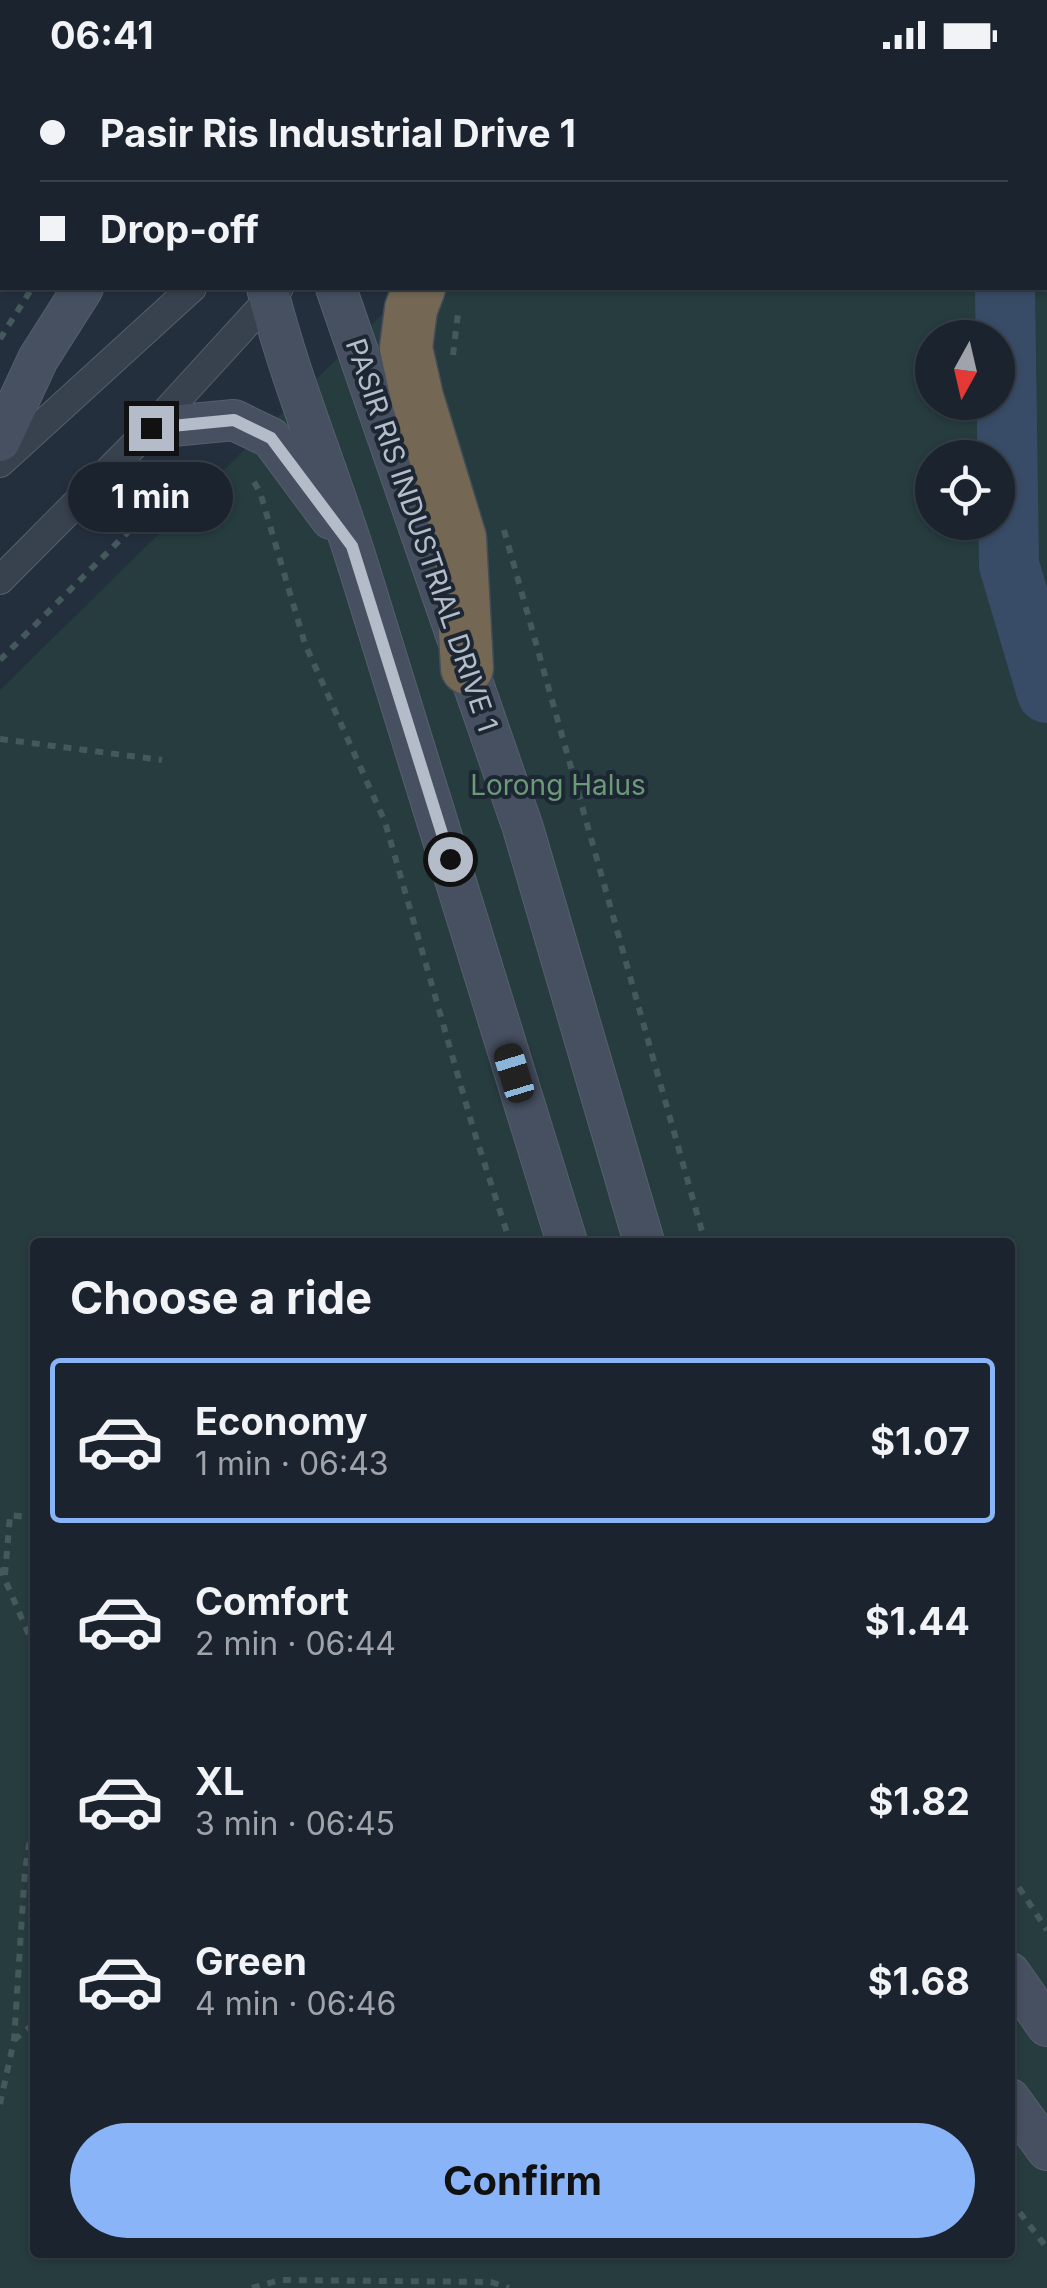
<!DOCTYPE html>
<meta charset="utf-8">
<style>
body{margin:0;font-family:Inter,sans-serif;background:#242b36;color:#f1f3f6;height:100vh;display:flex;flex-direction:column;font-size:38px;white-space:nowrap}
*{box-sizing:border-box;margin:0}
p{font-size:32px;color:#a0a4aa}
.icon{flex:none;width:55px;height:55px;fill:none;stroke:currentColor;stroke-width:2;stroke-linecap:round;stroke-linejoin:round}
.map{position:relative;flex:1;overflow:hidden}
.details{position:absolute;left:30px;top:1168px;width:985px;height:1020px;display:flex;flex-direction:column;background:#1b232e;border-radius:10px;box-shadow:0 2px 8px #0004,0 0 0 2px #39404a}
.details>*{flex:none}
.banner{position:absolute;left:0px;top:0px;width:1048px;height:220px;box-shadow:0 2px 8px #0004,0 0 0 2px #39404a;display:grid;align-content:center;height:220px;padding:0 40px;background:#1b232e}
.needle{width:65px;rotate:188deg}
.controls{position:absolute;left:915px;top:250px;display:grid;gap:20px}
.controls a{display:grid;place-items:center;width:100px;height:100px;border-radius:50%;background:#1b232e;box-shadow:0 2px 8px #0004,0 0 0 2px #39404a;font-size:50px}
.end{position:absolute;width:45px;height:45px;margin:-22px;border:12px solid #b4bcc9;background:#111;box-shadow:0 0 0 5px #111}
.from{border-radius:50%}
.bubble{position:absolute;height:70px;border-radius:35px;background:#1b232e;box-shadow:0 2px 8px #0004,0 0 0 2px #39404a;font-size:32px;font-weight:700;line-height:70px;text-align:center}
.car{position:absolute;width:30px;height:60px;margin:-30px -15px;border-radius:12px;box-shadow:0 0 8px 2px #0007;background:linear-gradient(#222 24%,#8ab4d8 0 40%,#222 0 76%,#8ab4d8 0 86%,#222 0)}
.banner b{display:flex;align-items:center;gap:35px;height:95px;font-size:38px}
.banner b+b{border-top:2px solid #39404a}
.banner i{width:25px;height:25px;background:#f1f3f6}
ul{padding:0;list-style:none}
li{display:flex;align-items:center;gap:30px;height:165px;margin:0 20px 15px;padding:0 20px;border:5px solid transparent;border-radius:10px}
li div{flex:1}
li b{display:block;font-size:38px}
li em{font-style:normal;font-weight:700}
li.on{border-color:#8ab4f8}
li>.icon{width:90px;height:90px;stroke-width:1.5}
h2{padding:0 40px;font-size:45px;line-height:120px}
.primary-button{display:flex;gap:20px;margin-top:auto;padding:20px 40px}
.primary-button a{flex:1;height:115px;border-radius:60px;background:#8ab4f8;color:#111;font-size:40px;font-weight:700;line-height:115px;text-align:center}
.status{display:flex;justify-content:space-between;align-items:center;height:70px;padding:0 50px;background:#1b232e;direction:ltr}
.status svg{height:28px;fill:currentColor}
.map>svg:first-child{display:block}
.green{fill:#263c3f;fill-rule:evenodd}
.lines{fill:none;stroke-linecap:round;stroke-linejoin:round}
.river{stroke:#394c67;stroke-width:60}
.street-casing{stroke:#565f6c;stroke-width:30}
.secondary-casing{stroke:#565f6c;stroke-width:42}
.highway-casing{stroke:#434c59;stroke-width:55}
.path{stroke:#44595c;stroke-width:6;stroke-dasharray:8 8;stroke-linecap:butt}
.street{stroke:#38414e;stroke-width:28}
.secondary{stroke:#465061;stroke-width:40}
.highway{stroke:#746855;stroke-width:52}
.route{stroke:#b4bcc9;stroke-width:12}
.labels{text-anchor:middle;stroke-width:8;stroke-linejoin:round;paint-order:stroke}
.street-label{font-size:28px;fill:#b4bcc9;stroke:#1d2633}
.park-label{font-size:28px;fill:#6b9a76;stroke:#1d2633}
</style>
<div class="status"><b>06:41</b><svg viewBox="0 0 49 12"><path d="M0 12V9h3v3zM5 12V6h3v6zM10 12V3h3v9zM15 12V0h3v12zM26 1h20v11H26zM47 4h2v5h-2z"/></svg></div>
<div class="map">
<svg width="1047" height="2218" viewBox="0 0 1047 2218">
<rect width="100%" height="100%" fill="#242f3e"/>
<g class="green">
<path d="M0 0 63 2H2L0 163Z"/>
<path d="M577 0H1047V2218H0V620L409 218H1045V2H576ZM932 268H998V332H932ZM932 388H998V452H932ZM35 1172H1010V2182H35Z"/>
</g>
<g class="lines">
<g class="river">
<path d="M1001 0V2"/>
<path d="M1005 218 1009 495 1047 623"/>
</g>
<defs>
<g id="street">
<path d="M0 393 192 218"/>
<path d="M0 510 151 358 279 218"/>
</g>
<g id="secondary">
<path d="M203 0 204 2"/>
<path d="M262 0 263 2"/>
<path d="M267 218C291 313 330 404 359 498 428 723 496 948 567 1172"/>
<path d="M336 218 523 758 644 1172"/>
<path d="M151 358 234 350 271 368 331 449"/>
<path d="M0 371 38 289 83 218"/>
<path d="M1010 1903 1047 1956"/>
<path d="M1010 2029 1047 2080"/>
</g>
<g id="highway">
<path d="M393 2 395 0"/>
<path d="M503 2 506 0"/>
<path d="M546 2 547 0"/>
<path d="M419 218 411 239 406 278 417 327 460 468 467 598"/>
</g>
</defs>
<use href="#street" class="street-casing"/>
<use href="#secondary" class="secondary-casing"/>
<use href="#highway" class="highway-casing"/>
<g class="path">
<path d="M129 0V2"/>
<path d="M0 269 32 218"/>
<path d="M453 285 458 243"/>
<path d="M254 412 260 422 305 574 385 752 473 1058 510 1172"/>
<path d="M504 460 705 1172"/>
<path d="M0 590 201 389"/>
<path d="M0 669 162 690"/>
<path d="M0 1498 35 1579"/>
<path d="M5 1505 10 1445 35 1448"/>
<path d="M1010 1804 1047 1860"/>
<path d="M14 1970 35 1953"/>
<path d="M0 2034 14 1970 25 1800 35 1739"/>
<path d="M1010 2130 1047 2178"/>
<path d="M252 2218 280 2210 491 2212 509 2218"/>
</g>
<use href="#street" class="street"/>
<use href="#secondary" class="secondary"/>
<use href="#highway" class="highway"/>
</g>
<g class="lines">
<path class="route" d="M151 358 234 350 271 368 352 476 450 789"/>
</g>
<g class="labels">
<g class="street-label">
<text transform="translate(422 465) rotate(71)" y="10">PASIR RIS INDUSTRIAL DRIVE 1</text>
</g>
<g class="park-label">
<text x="558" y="725">Lorong Halus</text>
</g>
</g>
</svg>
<div class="controls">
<a><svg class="needle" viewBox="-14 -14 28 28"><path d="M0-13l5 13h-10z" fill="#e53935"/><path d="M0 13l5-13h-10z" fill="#a0a4aa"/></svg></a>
<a><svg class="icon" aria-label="locate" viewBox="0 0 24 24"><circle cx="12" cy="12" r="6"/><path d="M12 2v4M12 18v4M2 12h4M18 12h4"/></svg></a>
</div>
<i class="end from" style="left:450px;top:789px"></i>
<i class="end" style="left:151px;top:358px"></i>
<div class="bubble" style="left:68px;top:392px;width:165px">1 min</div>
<i class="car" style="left:514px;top:1003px;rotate:343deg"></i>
<div class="banner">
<b><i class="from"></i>Pasir Ris Industrial Drive 1</b>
<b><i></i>Drop-off</b>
</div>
<section class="details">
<h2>Choose a ride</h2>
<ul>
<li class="on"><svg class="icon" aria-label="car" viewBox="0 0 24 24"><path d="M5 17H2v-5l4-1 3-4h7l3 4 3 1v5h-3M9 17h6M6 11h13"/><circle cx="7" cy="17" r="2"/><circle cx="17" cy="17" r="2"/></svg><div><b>Economy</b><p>1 min · 06:43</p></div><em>$1.07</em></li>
<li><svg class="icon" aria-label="car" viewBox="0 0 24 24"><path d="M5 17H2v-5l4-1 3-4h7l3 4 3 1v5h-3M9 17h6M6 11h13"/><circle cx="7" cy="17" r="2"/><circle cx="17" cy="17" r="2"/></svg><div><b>Comfort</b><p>2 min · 06:44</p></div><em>$1.44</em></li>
<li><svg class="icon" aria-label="car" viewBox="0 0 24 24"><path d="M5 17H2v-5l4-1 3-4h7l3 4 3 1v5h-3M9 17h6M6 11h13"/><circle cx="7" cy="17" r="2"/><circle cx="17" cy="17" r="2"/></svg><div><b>XL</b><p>3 min · 06:45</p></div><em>$1.82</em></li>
<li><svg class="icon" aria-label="car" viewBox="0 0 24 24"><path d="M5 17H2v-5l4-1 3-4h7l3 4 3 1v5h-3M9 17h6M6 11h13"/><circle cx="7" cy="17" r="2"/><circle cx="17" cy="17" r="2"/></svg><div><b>Green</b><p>4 min · 06:46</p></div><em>$1.68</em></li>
</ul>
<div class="primary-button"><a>Confirm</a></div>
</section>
</div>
